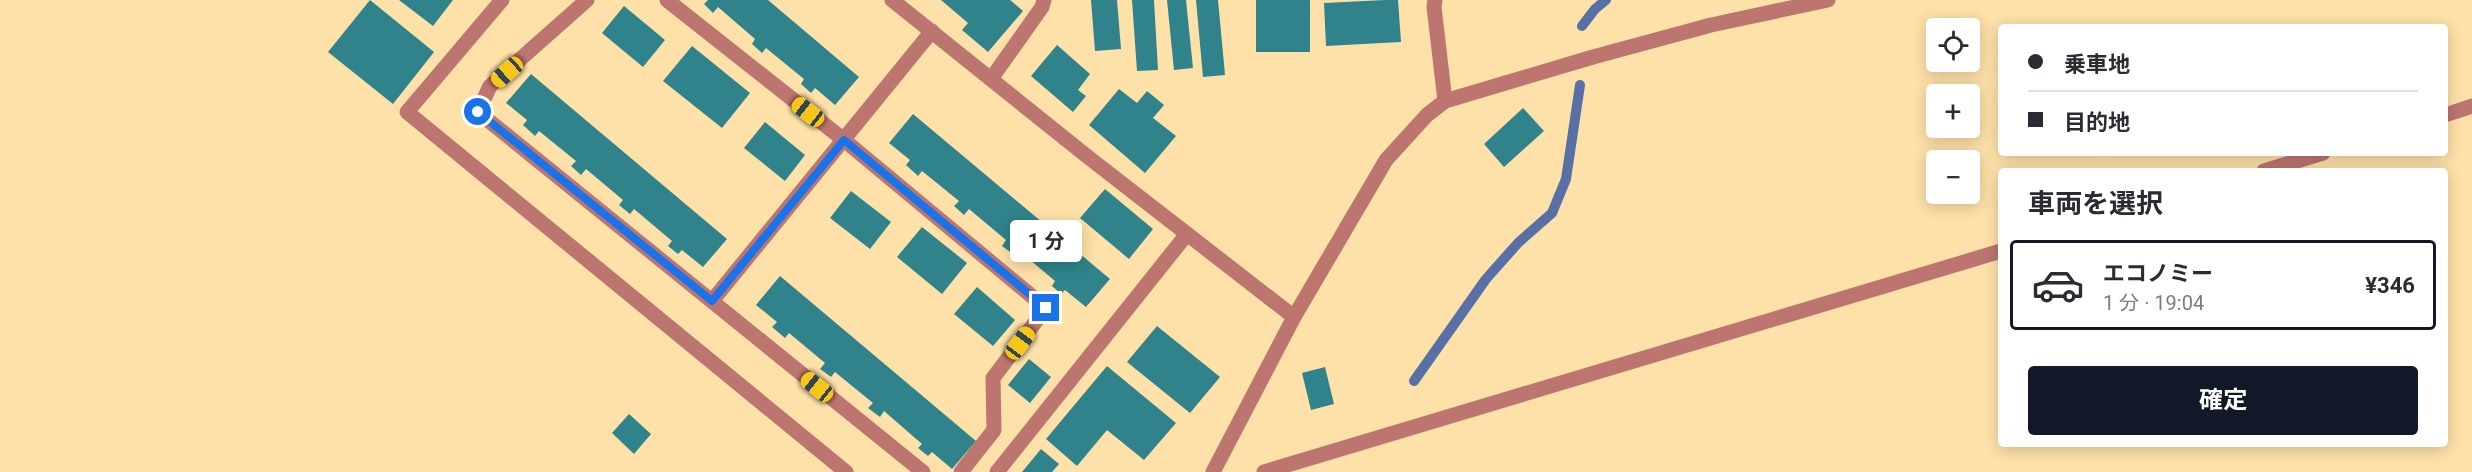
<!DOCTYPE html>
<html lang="ja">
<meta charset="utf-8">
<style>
body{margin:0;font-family:Roboto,"Noto Sans JP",sans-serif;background:#f2f2f3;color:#2b2b33;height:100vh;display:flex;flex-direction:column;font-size:22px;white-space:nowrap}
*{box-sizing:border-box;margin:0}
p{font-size:20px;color:#7c7c81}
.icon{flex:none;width:33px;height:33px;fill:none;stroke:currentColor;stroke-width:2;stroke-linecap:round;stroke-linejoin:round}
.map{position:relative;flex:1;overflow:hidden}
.details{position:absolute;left:1998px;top:168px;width:450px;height:279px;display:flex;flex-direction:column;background:#fff;border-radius:6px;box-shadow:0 3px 15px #0003}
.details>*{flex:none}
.banner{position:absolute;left:1998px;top:24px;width:450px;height:132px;border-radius:6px;box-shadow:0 3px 15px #0003;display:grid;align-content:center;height:132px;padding:0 30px;background:#fff}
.fabs{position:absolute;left:1926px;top:18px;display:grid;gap:12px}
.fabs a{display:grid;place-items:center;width:54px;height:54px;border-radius:6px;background:#fff;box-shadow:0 3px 15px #0003;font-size:30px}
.end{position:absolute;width:27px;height:27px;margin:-14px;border:8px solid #1a73e8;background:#fff;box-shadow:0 0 0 3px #fff}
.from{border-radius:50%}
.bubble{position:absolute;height:42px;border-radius:6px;background:#fff;box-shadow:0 3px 15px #0003;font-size:20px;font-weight:700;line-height:42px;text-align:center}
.car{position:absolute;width:18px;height:36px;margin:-18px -9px;border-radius:8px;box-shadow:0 0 4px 2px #0007;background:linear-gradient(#f5c518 24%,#345 0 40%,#f5c518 0 76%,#345 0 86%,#f5c518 0)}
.banner b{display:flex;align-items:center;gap:21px;height:57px;font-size:22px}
.banner b+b{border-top:2px solid #e1e1e2}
.banner i{width:15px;height:15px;background:#2b2b33}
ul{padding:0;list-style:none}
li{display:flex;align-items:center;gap:18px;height:90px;margin:0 12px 9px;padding:0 18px;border:3px solid transparent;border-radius:6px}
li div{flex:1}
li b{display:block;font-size:22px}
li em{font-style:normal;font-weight:700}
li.on{border-color:#111827}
li>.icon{width:54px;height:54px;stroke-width:1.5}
h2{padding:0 30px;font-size:27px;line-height:72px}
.action{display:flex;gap:12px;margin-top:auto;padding:12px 30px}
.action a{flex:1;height:69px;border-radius:6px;background:#111827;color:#fff;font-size:24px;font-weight:700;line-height:69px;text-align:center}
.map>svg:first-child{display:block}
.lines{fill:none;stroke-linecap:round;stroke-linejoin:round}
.stream{stroke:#5870a6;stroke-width:10}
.building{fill:#30838b}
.minor{stroke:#bd7570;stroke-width:15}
.route{stroke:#1a73e8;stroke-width:8}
</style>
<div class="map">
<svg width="2472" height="472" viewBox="0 0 2472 472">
<rect width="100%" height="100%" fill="#fee1a8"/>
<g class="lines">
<g class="stream">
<path d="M1582 26 1595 9 1606 0"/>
<path d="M1414 381 1486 279 1518 243 1552 213 1566 179 1580 85"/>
</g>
</g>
<g class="building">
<path d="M370 0 434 52 393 104 328 52Z"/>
<path d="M399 0H453L433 26Z"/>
<path d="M708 0H768L859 77 835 105 815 88 811 93 801 84 804 79 766 48 762 53 752 44 755 39 718 7 713 13 704 4Z"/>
<path d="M941 0H1010L1023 11 988 52 962 30 968 23Z"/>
<path d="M1091 0H1117L1121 49 1095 51Z"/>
<path d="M1132 0H1154L1158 70 1137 71Z"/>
<path d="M1167 0H1186L1193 68 1174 70Z"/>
<path d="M1196 0H1218L1225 75 1203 77Z"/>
<rect x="1256" y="0" width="54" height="52"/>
<path d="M1385 0H1398L1401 42 1326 46 1324 3Z"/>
<path d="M624 6 665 40 643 67 602 33Z"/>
<path d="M1057 45 1090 74 1078 90 1086 96 1073 112 1031 76Z"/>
<path d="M692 46 750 93 722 128 663 81Z"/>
<path d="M531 74 727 239 703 267 682 250 678 254 668 246 672 241 634 209 630 214 619 205 623 200 586 169 581 175 571 166 576 161 539 131 535 136 523 125 527 120 506 103Z"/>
<path d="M1119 89 1137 103 1147 91 1164 105 1153 118 1176 136 1145 173 1089 125Z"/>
<path d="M1523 108 1544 131 1504 167 1484 144Z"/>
<path d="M913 114 1110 279 1086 307 1065 290 1061 294 1052 286 1055 281 1017 249 1013 254 1002 246 1006 240 969 209 964 215 954 206 959 201 922 171 918 176 906 165 910 160 889 143Z"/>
<path d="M765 122 805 155 785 181 744 148Z"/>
<path d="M1105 189 1153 229 1129 259 1080 218Z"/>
<path d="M851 191 891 222 870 249 830 218Z"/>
<path d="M922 227 967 263 942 294 897 257Z"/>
<path d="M780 276 976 441 952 469 932 452 928 456 918 448 922 444 884 411 880 417 868 408 873 403 835 372 831 377 820 369 825 363 789 333 785 338 772 327 777 322 756 305Z"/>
<path d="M977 287 1015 320 993 346 954 314Z"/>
<path d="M1157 326 1220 377 1190 413 1127 362Z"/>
<path d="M1029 359 1051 377 1030 403 1008 385Z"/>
<path d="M1107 366 1176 423 1144 460 1107 430 1077 466 1046 439Z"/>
<path d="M1325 367 1334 404 1311 410 1302 373Z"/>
<path d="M629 414 651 434 634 454 612 433Z"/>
<path d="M1041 449 1059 464 1052 472H1022Z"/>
</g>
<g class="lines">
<g class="minor">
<path d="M502 0 407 112 846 472"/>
<path d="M587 0 490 86 478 112 923 472"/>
<path d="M667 0 844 140 1046 308 993 378 994 430 961 472"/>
<path d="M892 0 1088 157 1294 317"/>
<path d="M1435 0 1434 7 1445 101"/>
<path d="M991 79 1042 7 1044 0"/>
<path d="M2445 115 2472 106"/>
<path d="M2264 171 2323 153"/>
<path d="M712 301 932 31"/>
<path d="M997 472 1187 234"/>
<path d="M1213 472 1294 317 1386 160 1427 115 1445 101 1593 57 1711 25 1828 0"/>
<path d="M1264 472 2001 251"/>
</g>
</g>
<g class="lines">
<path class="route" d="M478 112 712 301 844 140 1046 308"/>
</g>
</svg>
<div class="fabs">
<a><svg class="icon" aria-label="locate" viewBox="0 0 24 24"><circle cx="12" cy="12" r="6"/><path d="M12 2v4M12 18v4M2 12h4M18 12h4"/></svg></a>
<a>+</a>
<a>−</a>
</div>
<i class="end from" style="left:478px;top:112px"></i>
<i class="end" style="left:1046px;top:308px"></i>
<div class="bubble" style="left:1010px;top:220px;width:72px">1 分</div>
<i class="car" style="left:507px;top:72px;rotate:228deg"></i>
<i class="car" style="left:808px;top:112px;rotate:308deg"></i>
<i class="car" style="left:1020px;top:343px;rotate:37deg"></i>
<i class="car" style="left:817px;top:387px;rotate:309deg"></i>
<div class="banner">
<b><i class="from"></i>乗車地</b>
<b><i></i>目的地</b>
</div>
<section class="details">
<h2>車両を選択</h2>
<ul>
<li class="on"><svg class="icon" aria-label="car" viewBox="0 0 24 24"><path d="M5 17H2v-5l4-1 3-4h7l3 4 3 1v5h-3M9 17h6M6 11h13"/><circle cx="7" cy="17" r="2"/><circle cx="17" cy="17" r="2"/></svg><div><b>エコノミー</b><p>1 分 · 19:04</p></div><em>¥346</em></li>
</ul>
<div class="action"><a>確定</a></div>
</section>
</div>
